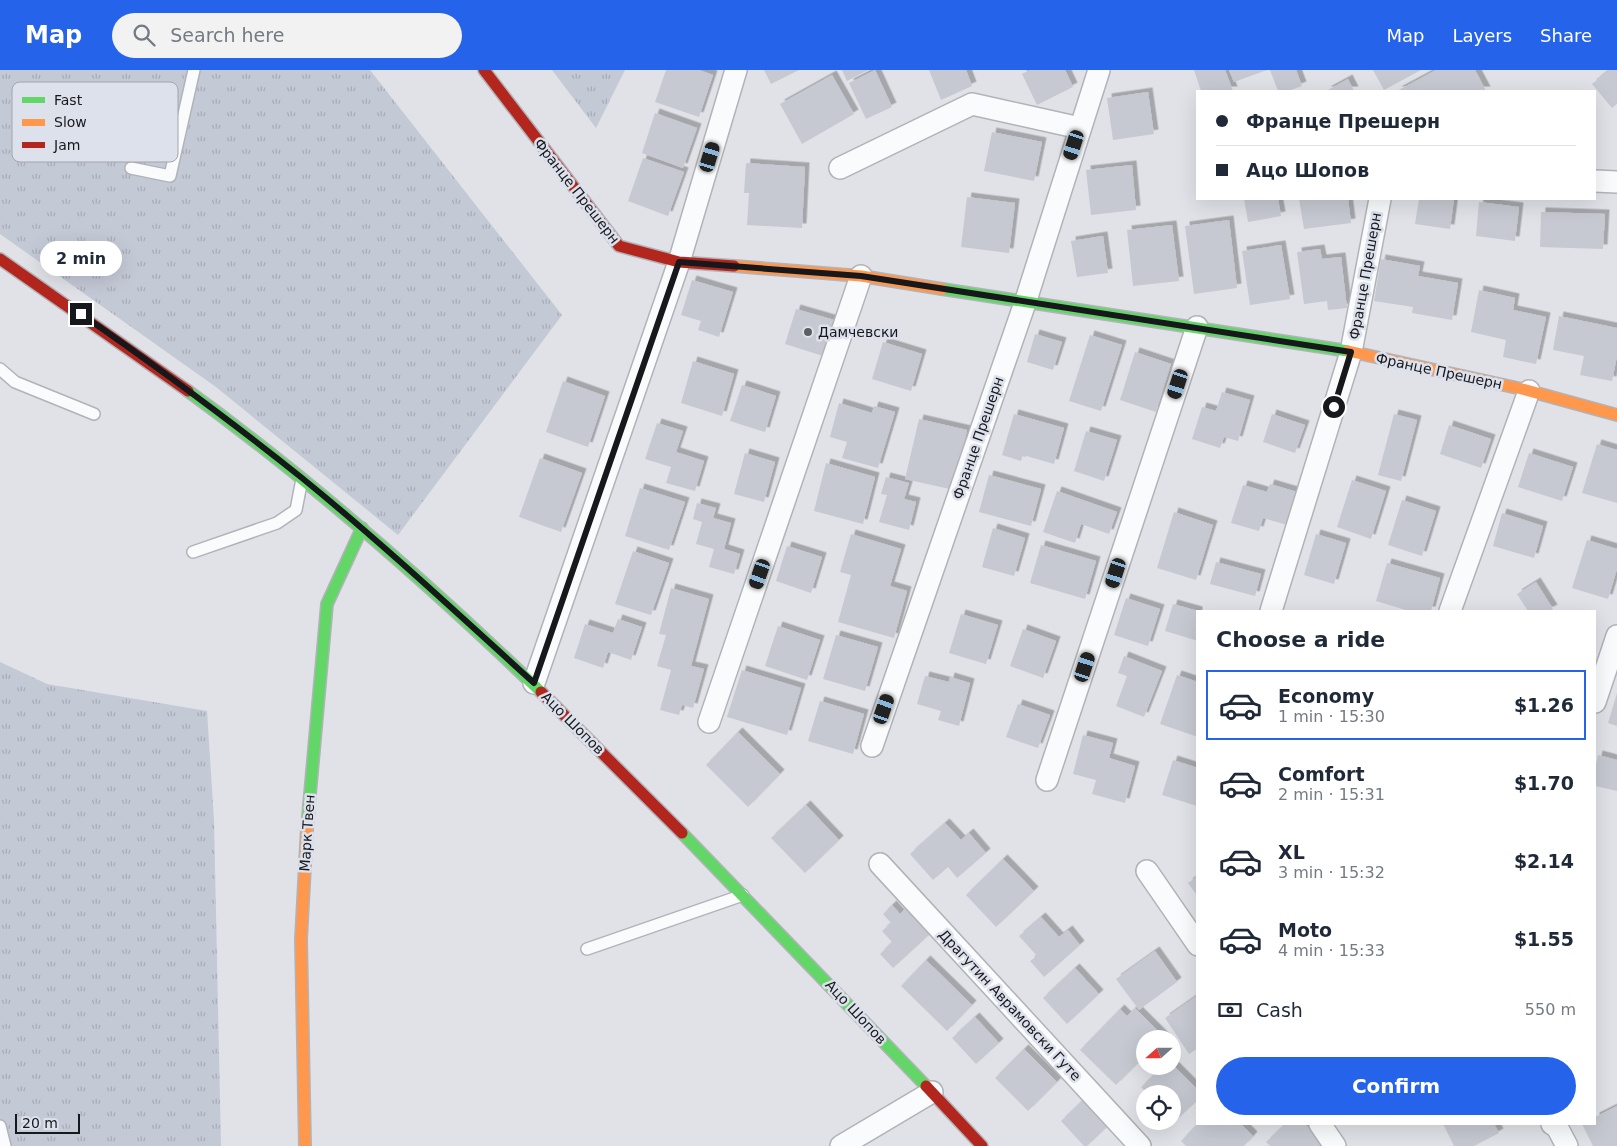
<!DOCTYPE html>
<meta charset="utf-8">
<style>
body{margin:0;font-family:"DejaVu Sans",sans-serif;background:#f2f2f3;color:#1f2937;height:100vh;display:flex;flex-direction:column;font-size:19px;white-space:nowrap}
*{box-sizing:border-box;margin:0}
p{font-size:16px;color:#747a83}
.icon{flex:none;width:28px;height:28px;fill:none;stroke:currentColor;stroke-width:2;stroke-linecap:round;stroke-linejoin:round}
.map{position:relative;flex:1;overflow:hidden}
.drawer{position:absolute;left:1196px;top:540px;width:400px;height:515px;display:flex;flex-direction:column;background:#fff;border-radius:0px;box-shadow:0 5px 20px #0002}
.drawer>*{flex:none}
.guide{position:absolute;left:1196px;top:20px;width:400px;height:110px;border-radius:0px;box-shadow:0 5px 20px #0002;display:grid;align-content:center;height:110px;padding:0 20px;background:#fff}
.needle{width:32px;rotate:249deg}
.tools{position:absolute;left:1136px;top:960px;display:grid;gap:10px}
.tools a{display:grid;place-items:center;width:45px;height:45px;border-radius:50%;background:#fff;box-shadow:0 5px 20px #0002;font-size:25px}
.scale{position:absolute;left:15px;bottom:12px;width:65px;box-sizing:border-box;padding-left:5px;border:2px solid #17181c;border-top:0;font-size:14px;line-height:18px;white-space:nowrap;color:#17181c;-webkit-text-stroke:4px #dde1eb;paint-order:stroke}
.end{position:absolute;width:22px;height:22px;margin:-11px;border:6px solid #17181c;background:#fff;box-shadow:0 0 0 2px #fff}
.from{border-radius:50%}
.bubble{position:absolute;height:35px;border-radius:18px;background:#fff;box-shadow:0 5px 20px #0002;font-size:16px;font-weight:700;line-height:35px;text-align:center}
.car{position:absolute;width:15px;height:30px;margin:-15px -8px;border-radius:6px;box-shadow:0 0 4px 1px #0007;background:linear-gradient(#222 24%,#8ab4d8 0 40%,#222 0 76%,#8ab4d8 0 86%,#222 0)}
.guide b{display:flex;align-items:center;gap:18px;height:48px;font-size:19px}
.guide b+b{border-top:1px solid #e0e1e3}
.guide i{width:12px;height:12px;background:#1f2937}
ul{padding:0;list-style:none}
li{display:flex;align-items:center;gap:15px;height:70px;margin:0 10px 8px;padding:0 10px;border:2px solid transparent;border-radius:0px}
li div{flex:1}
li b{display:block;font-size:19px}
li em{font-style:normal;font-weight:700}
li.on{border-color:#2563eb}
li>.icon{width:45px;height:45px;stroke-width:1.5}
h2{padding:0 20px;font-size:22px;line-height:60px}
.pay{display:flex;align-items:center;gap:12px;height:55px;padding:0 20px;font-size:19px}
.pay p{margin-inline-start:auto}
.cta{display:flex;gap:10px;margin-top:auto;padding:10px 20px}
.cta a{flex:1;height:58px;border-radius:30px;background:#2563eb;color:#fff;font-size:20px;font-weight:700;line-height:58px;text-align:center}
header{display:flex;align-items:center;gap:30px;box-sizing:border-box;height:70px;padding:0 25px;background:#2563eb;color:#fff}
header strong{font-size:24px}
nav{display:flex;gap:28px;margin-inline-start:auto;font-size:18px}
.search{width:350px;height:45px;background:#f2f2f3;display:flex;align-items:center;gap:12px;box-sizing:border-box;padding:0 18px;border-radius:28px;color:#747a83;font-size:19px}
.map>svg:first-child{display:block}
.grass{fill:url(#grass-tufts)}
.building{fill:#c6c9d1;filter:url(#shadow)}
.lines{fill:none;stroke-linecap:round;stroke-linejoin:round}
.lane-casing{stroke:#b1b3b8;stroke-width:14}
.street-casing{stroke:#b1b3b8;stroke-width:24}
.fast-casing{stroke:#b1b3b8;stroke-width:14}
.slow-casing{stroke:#b1b3b8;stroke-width:14}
.jam-casing{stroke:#b1b3b8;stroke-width:14}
.lane{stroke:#fafbfc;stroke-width:11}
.street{stroke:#fafbfc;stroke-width:21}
.fast{stroke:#63d668;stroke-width:11}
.slow{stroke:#ff974d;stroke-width:11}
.jam{stroke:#b3261e;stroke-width:11}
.route{stroke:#17181c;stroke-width:6}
.poi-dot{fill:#5d5f63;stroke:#dde1eb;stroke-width:2}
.labels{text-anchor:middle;stroke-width:5;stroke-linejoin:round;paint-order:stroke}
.street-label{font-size:14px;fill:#17181c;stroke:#dde1eb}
.poi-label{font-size:14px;fill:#17181c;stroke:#dde1eb;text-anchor:start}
.key{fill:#dde1eb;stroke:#a2a5ad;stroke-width:1}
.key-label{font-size:14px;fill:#17181c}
</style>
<header>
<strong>Map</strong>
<div class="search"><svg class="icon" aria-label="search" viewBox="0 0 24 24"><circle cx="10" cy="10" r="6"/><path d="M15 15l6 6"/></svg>Search here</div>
<nav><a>Map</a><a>Layers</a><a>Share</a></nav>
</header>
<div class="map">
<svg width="1617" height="1076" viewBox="0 0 1617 1076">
<defs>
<pattern id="grass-tufts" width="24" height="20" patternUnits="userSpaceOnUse" patternTransform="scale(1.25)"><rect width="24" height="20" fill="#c4c9d6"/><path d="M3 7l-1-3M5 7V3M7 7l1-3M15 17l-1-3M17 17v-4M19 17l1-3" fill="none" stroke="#a8acb7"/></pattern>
<filter id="shadow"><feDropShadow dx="4.5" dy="-4.5" stdDeviation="0" flood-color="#0004"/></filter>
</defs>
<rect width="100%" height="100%" fill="#e0e2e8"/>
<g class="grass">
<path d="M0 0H370L562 245 398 465 216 317 0 164Z"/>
<path d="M552 0H625L596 58Z"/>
<path d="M0 592 47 614 207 641 214 750 221 1076H0Z"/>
</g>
<g class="building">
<path d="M666 0H699L713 5 699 47 655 32Z"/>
<path d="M764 0H799L771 14Z"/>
<path d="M842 0H868L847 11Z"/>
<path d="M875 0 892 37 866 49 849 13Z"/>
<path d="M929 0H966L972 16 941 30Z"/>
<path d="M1030 0H1065L1073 17 1037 35 1022 4Z"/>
<path d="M1194 0H1225L1233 21H1201Z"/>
<path d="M1229 0H1267L1234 12Z"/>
<path d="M1270 0H1296L1302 16 1288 21H1278Z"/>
<path d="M1373 0H1421L1384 20Z"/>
<path d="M1436 0H1475L1486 21H1397Z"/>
<path d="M1609 0H1617V34L1612 38 1592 14Z"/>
<path d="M832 5 854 44 802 74 780 34Z"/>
<path d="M1348 9 1354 21H1326Z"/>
<path d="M1148 22 1154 64 1113 70 1107 28Z"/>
<path d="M655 43 697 58 683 98 642 83Z"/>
<path d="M992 62 1042 72 1034 111 984 101Z"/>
<path d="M643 88 684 102 668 146 628 131Z"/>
<path d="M746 93 805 97 802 158 747 155 749 123H744Z"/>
<path d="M1132 95 1136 140 1091 145 1086 100Z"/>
<path d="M967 127 1015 133 1009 183 961 177Z"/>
<path d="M1244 129H1278L1281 146 1248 152Z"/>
<path d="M1299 129H1348L1351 153 1304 159Z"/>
<path d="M1419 129H1454L1450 159 1415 154Z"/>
<path d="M1479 132 1519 137 1515 171 1476 166Z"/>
<path d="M1541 142 1605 144 1603 179 1540 177Z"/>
<path d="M1229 150 1237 218 1194 224 1185 156Z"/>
<path d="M1172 155 1179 211 1133 216 1127 160Z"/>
<path d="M1103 166 1108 203 1077 207 1071 171Z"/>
<path d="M1281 175 1290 229 1250 235 1242 181Z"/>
<path d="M1320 179 1322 189 1341 187 1347 238 1328 240 1327 231 1304 234 1297 182Z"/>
<path d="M1381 189 1420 196 1418 206 1458 213 1452 250 1412 243 1413 237 1374 231Z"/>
<path d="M692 210 733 222 719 267 698 260 701 251 681 245Z"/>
<path d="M1479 220 1515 228 1513 240 1546 247 1536 294 1503 287 1506 270 1471 262Z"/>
<path d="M796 239 834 250 823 286 785 274Z"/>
<path d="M1559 246 1617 258V286L1612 311 1580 305 1584 286 1553 280Z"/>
<path d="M1035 264 1062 272 1053 300 1027 292Z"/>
<path d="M1090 265 1122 275 1101 341 1069 331Z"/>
<path d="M883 272 922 284 911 321 872 309Z"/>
<path d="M1135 282 1171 294 1156 342 1120 330Z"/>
<path d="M693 291 734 304 722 346 681 333Z"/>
<path d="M563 311 605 326 588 377 546 362Z"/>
<path d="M742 315 776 326 765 362 730 351Z"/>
<path d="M1222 322 1250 330 1238 371 1224 367 1220 378 1192 369 1202 337 1216 341Z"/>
<path d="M839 333 872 343 874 336 895 342 878 398 842 388 847 372 830 367Z"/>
<path d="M1014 344 1064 358 1054 394 1023 385 1021 391 1002 385Z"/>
<path d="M1272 344 1305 355 1295 383 1263 372Z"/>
<path d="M1394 344 1417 350 1401 411 1378 405Z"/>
<path d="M919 349 967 360 954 420 905 409Z"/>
<path d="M657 353 683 361 676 382 704 391 695 421 666 413 671 397 645 389Z"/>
<path d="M1449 355 1491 369 1481 398 1440 384Z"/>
<path d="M1086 361 1117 370 1104 411 1074 401Z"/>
<path d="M1597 374 1617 380V433L1582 423Z"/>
<path d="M745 383 775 392 764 432 734 424Z"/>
<path d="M1529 383 1573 397 1562 431 1518 417Z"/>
<path d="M540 388 582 403 561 462 519 447Z"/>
<path d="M826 393 875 407 863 454 814 441Z"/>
<path d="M989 405 1041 419 1031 456 979 442Z"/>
<path d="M886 407 909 413 904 429 916 432 909 460 879 452 887 425 881 424Z"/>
<path d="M1352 410 1386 421 1371 469 1337 457Z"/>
<path d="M1270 414 1304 424 1294 457 1263 448 1259 461 1231 453 1243 415 1267 422Z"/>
<path d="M640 418 685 432 669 480 625 466Z"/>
<path d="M1057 421 1117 442 1109 464 1081 454 1075 473 1043 462Z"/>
<path d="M1402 430 1436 441 1422 486 1388 475Z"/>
<path d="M697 433 716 438 713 448 731 453 724 479 740 484 734 504 709 497 714 479 696 474 702 452 693 449Z"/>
<path d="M1174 442 1213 455 1196 510 1157 498Z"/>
<path d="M1502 443 1543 456 1534 488 1493 476Z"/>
<path d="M993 458 1025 468 1014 506 982 497Z"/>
<path d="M851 464 901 479 890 516 907 521 894 568 838 552 851 505 840 502Z"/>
<path d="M1316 464 1346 473 1334 514 1304 505Z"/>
<path d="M1587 470 1617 479V499L1608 529 1572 518Z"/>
<path d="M1041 475 1096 491 1085 529 1030 513Z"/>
<path d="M787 476 822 487 811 523 776 511Z"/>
<path d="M633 481 669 493 651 545 615 534Z"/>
<path d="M1216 492 1261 504 1255 526 1210 514Z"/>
<path d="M1387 493 1440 508 1431 541H1409L1376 531Z"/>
<path d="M1536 512 1553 539 1549 541H1528L1517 524Z"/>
<path d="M671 518 709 529 691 596 704 599 693 638 682 635 679 645 660 640 671 600 657 596 666 565 659 564Z"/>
<path d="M1126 528 1160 539 1148 576 1114 565Z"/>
<path d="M1173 534 1198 541V571L1165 561Z"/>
<path d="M961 544 998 555 986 594 949 583Z"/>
<path d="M618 549 642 557 631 590 608 582 603 598 574 588 585 554 613 563Z"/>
<path d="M778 556 820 570 807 610 765 596Z"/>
<path d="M1023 559 1056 571 1043 608 1010 596Z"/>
<path d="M836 565 878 577 865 621 823 609Z"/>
<path d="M1124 586 1162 601 1144 647 1116 636 1127 606 1118 603Z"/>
<path d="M742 600 801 618 787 665 727 647Z"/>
<path d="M1177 605 1198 612V667L1160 654Z"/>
<path d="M925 606 949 612 950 607 970 613 959 656 938 650 941 641 917 634Z"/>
<path d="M1617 623V656L1608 653Z"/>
<path d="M820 631 864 644 853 684 808 671Z"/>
<path d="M1018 634 1050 645 1038 678 1006 667Z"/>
<path d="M738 662 780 704 748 737 706 695Z"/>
<path d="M1083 665 1113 673 1109 688 1135 696 1125 733 1092 724 1096 710 1073 704Z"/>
<path d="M1598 685 1617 690V721L1595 716V699Z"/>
<path d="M1173 690 1198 698 1197 736 1162 725Z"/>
<path d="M806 735 839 770 805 803 771 768Z"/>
<path d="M945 753 961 770 969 763 986 783 957 808 948 797 933 810 910 784Z"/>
<path d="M1003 789 1034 821 996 857 966 825Z"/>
<path d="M1198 806V827L1188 813Z"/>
<path d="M892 835 900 844 906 838 930 864 893 898 880 884 892 872 882 861 891 853 883 844Z"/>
<path d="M1041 847 1059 867 1068 860 1080 875 1044 907 1030 891 1037 886 1019 866Z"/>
<path d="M1155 881 1177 912 1139 940 1116 909Z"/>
<path d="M926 890 972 935 947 961 901 916Z"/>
<path d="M1075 898 1099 924 1067 954 1043 928Z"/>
<path d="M1198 925V978L1189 984 1165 948Z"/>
<path d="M1135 938 1166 969H1145V986L1116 1015 1080 980 1120 939 1127 946Z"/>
<path d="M975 947 999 973 976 994 952 968Z"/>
<path d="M1024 979 1057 1012 1028 1041 995 1008Z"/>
<path d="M1172 994 1198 1020V1030L1174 1052 1172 1024H1148L1141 1017 1163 996H1172Z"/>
<path d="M1084 1029 1109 1055 1087 1076H1084L1061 1051Z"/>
<path d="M1617 1036V1076H1593L1582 1054H1595V1047Z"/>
<path d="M1197 1054H1241L1253 1066 1244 1076H1186L1181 1071Z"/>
<path d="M1285 1054H1305L1326 1076H1270L1266 1072Z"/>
<path d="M1443 1054H1494L1499 1063 1474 1076H1454Z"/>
</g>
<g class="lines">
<defs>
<g id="lane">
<path d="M131 98 170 106 194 0"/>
<path d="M0 299 15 312 94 344"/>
<path d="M193 482 277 453 296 440 302 409"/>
<path d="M587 879 743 825"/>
<path d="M0 1056 5 1076"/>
</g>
<g id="street">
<path d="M840 98 972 34 1080 58"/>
<path d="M1595 111 1617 112"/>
<path d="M1271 541 1351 282 1380 129"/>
<path d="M1450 541 1529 321"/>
<path d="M534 613 679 192 736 0"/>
<path d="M1595 632 1617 566"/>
<path d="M709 652 861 206"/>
<path d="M872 676 1026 230 1099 0"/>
<path d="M1047 710 1197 257"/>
<path d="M880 794 1140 1076"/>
<path d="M1147 801 1198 875"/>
<path d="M1320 1054 1335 1076"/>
<path d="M1552 1054 1557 1057 1567 1076"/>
<path d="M841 1076 932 1022"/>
</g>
<g id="fast">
<path d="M942 219 1348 281"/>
<path d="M188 321C313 412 429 514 541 622"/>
<path d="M307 758 327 534 362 458"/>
<path d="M682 763 926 1016"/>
</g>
<g id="slow">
<path d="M734 196 861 206 942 219"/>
<path d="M1348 281 1522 319 1617 345"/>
<path d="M305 1076 301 869 307 758"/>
</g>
<g id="jam">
<path d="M484 0 619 176 679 192 734 196"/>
<path d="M0 189 188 321"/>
<path d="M541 622 682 763"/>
<path d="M926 1016 982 1076"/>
</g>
</defs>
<use href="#lane" class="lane-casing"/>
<use href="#street" class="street-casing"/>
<use href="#fast" class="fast-casing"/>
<use href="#slow" class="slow-casing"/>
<use href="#jam" class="jam-casing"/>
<use href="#lane" class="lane"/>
<use href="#street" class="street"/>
<use href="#fast" class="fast"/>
<use href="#slow" class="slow"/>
<use href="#jam" class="jam"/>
</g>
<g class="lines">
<path class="route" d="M81 244C156 296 231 351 302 408 382 473 458 544 534 613L679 192 861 206 1351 282 1334 337"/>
</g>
<circle class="poi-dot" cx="808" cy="262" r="5"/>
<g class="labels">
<g class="street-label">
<text transform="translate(577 121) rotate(52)" y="5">Францe Прешерн</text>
<text transform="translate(1365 206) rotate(-80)" y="5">Франце Прешерн</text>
<text transform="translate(1439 301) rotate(12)" y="5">Францe Прешерн</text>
<text transform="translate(978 368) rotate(-71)" y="5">Франце Прешерн</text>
<text transform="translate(573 653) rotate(45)" y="5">Ацо Шопов</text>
<text transform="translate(307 763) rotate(-86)" y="5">Марк Твен</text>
<text transform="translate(1010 935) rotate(47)" y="5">Драгутин Аврамовски Гуте</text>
<text transform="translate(856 942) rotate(47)" y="5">Ацо Шопов</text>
</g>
<g class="poi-label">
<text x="818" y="267">Дамчевски</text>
</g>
</g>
<rect x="12" y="12" width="166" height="80" rx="8" class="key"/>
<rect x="22" y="27" width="23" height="6" fill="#63d668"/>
<rect x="22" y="49" width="23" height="7" fill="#ff974d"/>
<rect x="22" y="72" width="23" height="6" fill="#b3261e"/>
<g class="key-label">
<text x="54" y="35">Fast</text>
<text x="54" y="57">Slow</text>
<text x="54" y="80">Jam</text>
</g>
</svg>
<div class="tools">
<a><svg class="needle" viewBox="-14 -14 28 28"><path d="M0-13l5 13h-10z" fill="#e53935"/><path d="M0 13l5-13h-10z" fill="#747a83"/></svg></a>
<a><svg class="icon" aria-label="locate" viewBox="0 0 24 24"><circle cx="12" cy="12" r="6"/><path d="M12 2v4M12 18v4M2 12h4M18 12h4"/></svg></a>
</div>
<div class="scale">20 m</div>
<i class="end from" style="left:1334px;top:337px"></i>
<i class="end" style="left:81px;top:244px"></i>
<div class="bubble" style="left:40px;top:171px;width:82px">2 min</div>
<i class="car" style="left:1074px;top:75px;rotate:198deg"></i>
<i class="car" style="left:710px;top:87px;rotate:17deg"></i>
<i class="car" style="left:1178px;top:314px;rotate:198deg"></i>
<i class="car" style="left:1116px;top:503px;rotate:198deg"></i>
<i class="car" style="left:760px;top:504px;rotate:199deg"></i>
<i class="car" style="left:1085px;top:597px;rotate:18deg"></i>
<i class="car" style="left:884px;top:639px;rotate:19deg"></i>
<div class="guide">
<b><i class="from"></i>Франце Прешерн</b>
<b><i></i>Ацо Шопов</b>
</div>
<section class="drawer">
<h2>Choose a ride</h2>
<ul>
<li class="on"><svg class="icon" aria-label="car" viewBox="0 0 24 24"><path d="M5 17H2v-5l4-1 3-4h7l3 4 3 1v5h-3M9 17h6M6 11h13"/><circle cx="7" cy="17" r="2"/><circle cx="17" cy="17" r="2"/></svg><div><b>Economy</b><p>1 min · 15:30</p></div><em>$1.26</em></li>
<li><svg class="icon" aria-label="car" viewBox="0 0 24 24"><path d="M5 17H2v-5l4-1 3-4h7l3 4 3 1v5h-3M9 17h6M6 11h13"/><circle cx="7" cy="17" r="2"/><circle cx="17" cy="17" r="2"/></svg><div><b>Comfort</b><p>2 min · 15:31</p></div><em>$1.70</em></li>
<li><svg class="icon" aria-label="car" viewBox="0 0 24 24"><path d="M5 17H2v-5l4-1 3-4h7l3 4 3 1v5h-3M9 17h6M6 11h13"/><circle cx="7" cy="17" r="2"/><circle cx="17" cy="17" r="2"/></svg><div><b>XL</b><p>3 min · 15:32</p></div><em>$2.14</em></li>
<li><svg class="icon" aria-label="car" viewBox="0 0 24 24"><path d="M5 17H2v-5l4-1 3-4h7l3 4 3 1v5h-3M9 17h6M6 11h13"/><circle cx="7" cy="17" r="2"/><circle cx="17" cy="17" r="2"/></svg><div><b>Moto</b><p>4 min · 15:33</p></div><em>$1.55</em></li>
</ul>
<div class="pay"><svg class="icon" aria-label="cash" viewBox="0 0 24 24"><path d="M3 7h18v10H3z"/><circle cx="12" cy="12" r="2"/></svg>Cash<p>550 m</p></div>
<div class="cta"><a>Confirm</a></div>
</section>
</div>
